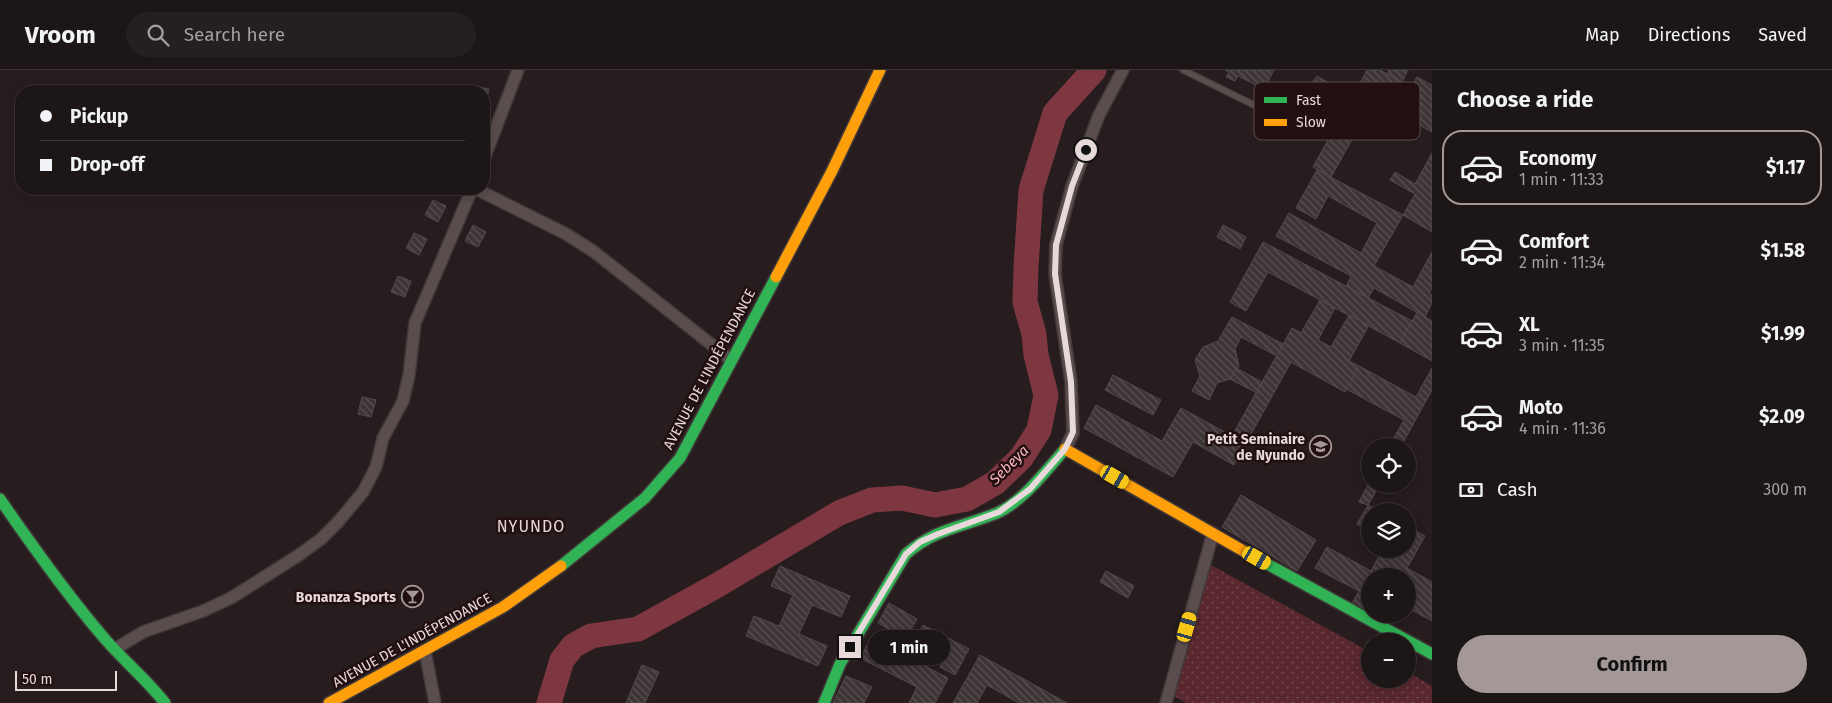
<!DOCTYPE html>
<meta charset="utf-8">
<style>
body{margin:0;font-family:"Fira Sans",sans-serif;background:#251f1f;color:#f1f3f6;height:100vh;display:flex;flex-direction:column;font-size:19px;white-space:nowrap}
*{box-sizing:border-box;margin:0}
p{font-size:16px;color:#a09fa1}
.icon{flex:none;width:28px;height:28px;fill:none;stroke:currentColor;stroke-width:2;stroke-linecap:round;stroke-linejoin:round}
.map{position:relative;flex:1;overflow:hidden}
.details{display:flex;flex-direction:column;background:#1d1616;width:400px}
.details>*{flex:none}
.hud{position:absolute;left:15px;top:15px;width:475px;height:110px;border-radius:20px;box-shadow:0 2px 12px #0003,0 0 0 1px #3b3535;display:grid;align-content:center;height:110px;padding:0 25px;background:#1d1616}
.controls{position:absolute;left:1361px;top:368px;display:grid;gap:10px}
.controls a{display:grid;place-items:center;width:55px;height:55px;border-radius:50%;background:#1d1616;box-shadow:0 2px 12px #0003,0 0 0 1px #3b3535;font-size:25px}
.scale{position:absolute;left:15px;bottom:12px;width:102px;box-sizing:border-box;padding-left:5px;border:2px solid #e7d9da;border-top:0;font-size:14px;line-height:18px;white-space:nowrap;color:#e7d9da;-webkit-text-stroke:4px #210f11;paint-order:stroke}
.end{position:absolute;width:22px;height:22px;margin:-11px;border:6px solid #e7d9da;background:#111;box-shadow:0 0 0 2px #111}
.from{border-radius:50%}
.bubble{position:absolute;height:35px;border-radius:18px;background:#1d1616;box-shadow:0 2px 12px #0003,0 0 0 1px #3b3535;font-size:16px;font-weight:700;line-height:35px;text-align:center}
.car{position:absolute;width:15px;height:30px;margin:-15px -8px;border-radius:6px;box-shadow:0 0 4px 1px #0007;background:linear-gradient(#f5c518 24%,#345 0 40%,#f5c518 0 76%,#345 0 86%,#f5c518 0)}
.hud b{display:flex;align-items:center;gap:18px;height:48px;font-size:19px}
.hud b+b{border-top:1px solid #3b3535}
.hud i{width:12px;height:12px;background:#f1f3f6}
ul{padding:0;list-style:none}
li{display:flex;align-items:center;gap:15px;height:75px;margin:0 10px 8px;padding:0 15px;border:2px solid transparent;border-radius:20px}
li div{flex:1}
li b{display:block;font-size:19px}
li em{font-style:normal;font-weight:700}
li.selected{border-color:#a49798}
li>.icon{width:45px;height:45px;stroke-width:1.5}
h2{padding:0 25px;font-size:22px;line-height:60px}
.pay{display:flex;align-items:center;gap:12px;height:55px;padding:0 25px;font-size:19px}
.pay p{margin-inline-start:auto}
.primary-button{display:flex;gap:10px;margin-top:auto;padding:10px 25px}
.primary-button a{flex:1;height:58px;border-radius:30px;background:#a49798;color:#111;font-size:20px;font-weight:700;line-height:58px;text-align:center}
header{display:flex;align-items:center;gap:30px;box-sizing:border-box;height:70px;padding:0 25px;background:#1d1616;border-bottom:1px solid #3b3535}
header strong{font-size:24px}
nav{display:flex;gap:28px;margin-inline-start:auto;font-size:18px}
.search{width:350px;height:45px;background:#251f1f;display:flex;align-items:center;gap:12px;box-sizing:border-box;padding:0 18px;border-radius:28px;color:#a09fa1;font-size:19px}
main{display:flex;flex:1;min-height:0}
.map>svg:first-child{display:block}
.green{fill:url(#green-dots)}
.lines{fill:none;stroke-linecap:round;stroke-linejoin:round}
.river{stroke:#7e3641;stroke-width:25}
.building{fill:url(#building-back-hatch);stroke:#534a4b}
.lane-casing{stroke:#413839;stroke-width:8}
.street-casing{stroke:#413839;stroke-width:14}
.fast-casing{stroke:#413839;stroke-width:14}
.slow-casing{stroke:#413839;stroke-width:14}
.lane{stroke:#594d4e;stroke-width:5.5}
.street{stroke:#594d4e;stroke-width:11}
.fast{stroke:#30b455;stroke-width:11}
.slow{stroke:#ff9f0a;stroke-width:11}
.route{stroke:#e7d9da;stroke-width:6}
.labels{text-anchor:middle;stroke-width:5;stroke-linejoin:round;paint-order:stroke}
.street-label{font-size:14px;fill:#e7d9da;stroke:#210f11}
.poi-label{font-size:14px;font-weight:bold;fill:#e7d9da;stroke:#210f11;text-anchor:end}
.water-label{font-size:15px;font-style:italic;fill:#f8b2b8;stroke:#210f11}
.quarter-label{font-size:16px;letter-spacing:1px;fill:#e7d9da;stroke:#210f11}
.key{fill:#210f11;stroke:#5c4c4d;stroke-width:1}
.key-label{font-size:14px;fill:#e7d9da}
</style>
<header>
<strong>Vroom</strong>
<div class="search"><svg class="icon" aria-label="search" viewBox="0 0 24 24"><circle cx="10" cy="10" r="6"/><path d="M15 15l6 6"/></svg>Search here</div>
<nav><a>Map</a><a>Directions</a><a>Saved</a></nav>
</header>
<main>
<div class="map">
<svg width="1432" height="633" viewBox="0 0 1432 633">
<defs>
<pattern id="green-dots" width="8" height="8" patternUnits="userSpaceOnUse" patternTransform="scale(1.25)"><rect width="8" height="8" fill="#59272e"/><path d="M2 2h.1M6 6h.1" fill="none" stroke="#71464c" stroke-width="1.8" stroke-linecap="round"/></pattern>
<pattern id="building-back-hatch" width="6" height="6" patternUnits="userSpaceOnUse" patternTransform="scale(1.25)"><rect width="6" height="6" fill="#3d3435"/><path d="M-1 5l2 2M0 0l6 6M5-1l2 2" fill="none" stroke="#595152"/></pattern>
</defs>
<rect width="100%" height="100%" fill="#271d1e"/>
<path class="green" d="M1211 495 1370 582V609H1408V602L1432 616V633H1186L1174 626Z"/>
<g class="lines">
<path class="river" d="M549 633 562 590 573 576 591 566 638 559 716 516 839 443 872 430 902 428 935 435 967 429 995 413 1021 388 1039 360 1046 325 1036 285 1034 264 1025 232 1026 197 1031 120 1055 43 1094 0"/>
</g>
<g class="building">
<path d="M1225 0H1274L1264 19 1238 6 1235 11 1226 7 1229 2Z"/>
<path d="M1367 0H1380L1411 18 1417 7 1432 15V62L1374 30 1331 107 1313 97Z"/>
<path d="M1389 0H1408L1402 12 1387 4Z"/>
<path d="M1317 6 1331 14 1317 36 1303 27Z"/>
<path d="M475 16 489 19 485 36 484 21H473Z"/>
<path d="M1432 83V162L1403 145 1415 124 1390 110 1395 102 1415 114Z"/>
<path d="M1317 100 1403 145 1374 196 1413 217 1432 182V218L1429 223 1432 225V233L1425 247 1374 218 1368 228 1346 217 1351 206 1276 166 1289 143 1361 183 1377 153 1328 126 1316 149 1296 138Z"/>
<path d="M433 130 446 136 438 152 425 145Z"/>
<path d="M473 155 486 162 478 177 465 171Z"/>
<path d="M1223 155 1246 167 1240 179 1217 167Z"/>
<path d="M414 163 427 169 419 185 406 178Z"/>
<path d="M1263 172 1412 251 1400 273 1268 202 1246 241 1230 232Z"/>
<path d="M398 206 411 211 405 227 391 222Z"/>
<path d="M1320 230 1335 238 1318 270 1331 277 1349 245 1369 255 1349 291 1359 296 1345 322 1291 292 1234 395 1193 372 1173 407 1084 358 1096 335 1162 371 1181 338 1232 366 1292 258 1301 263Z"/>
<path d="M1417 242 1432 251V291L1400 273Z"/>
<path d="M1232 247 1283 274 1277 286 1241 267 1235 279 1239 296 1230 309 1217 313 1209 330 1192 321 1200 306 1195 290 1203 277 1218 271Z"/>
<path d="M1359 296 1416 327 1432 298V320L1401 376H1389L1404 350 1346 319Z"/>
<path d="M1236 298 1262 312 1257 323 1230 309Z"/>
<path d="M1113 305 1161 330 1153 345 1105 320Z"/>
<path d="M362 327 376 330 371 347 358 344Z"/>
<path d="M1370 411V414H1380L1368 435 1359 432Z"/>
<path d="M1241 425 1316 470 1297 501 1222 457Z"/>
<path d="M1368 435 1379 441H1370V461L1357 454Z"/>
<path d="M1408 457 1425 466 1407 498 1432 512V551L1408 538V506H1370V540L1368 544 1351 535 1359 521 1315 498 1327 477 1371 501 1383 479H1408Z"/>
<path d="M780 496 850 526 841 547 812 535 799 564 827 576 818 596 746 566 754 546 779 556 793 525 771 516Z"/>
<path d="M1106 501 1134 516 1128 528 1100 512Z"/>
<path d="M889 533 917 549 906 569 878 553Z"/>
<path d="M923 555 969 579 955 605 940 597 946 586 916 569Z"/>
<path d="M871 568 948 608 935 633H909L917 617 860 588Z"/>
<path d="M980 585 1067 633H1019L987 615 977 633H953Z"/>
<path d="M642 595 659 602 645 633H626Z"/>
<path d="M846 606 872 617 864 633H833Z"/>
</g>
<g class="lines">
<defs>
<path id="lane" d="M1183 0 1256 36"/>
<g id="street">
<path d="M484 89 518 0"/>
<path d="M476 119 566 164 593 181 731 290"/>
<path d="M1065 379 1073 363 1071 312 1055 204 1056 175 1072 116 1099 45 1123 0"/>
<path d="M115 579 143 562 203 541 231 528 266 506 299 485 321 469 338 452 363 422 376 397 383 368 403 331 409 305 415 253 472 119"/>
<path d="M425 581 435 633"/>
<path d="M1166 633 1213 463"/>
</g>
<g id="fast">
<path d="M0 429C33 477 67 525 105 569 124 591 147 610 165 633"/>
<path d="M1247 483 1432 584"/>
<path d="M561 496 645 428 680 388 776 207"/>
<path d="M824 633 840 594 906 484C936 458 963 457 997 443 1022 432 1047 400 1065 379"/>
</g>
<g id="slow">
<path d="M776 207 832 101 880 0"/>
<path d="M1065 379 1247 483"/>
<path d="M329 633 503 537 561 496"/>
</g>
</defs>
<use href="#lane" class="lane-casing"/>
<use href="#street" class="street-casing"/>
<use href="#fast" class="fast-casing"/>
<use href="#slow" class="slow-casing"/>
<use href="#lane" class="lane"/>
<use href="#street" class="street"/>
<use href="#fast" class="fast"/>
<use href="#slow" class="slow"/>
</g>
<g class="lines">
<path class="route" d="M850 577 906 484 920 472 938 464 999 442 1030 419 1065 379 1073 362 1071 312 1055 204 1056 175 1072 116 1086 80"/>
</g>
<defs>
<symbol id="school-ring" viewBox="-11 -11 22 22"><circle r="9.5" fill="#210f11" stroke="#a49798" stroke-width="1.5"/><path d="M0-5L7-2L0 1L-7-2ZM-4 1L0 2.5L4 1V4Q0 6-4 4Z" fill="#a49798"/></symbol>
<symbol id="bar-ring" viewBox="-11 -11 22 22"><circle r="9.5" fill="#210f11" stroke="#a49798" stroke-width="1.5"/><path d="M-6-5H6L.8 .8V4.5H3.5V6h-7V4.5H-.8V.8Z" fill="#a49798"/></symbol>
</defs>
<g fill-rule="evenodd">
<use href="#school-ring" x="1308" y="364" width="25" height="25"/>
<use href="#bar-ring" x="400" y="514" width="25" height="25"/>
</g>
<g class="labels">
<g class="street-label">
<text transform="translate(709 299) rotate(-62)" y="5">AVENUE DE L'INDÉPENDANCE</text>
<text transform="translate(412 570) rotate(-29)" y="5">AVENUE DE L'INDÉPENDANCE</text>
</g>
<g class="poi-label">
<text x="1305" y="374">Petit Seminaire<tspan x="1305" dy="16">de Nyundo</tspan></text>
<text x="396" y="532">Bonanza Sports</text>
</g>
<g class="water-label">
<text transform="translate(1009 395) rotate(-45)" y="5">Sebeya</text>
</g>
<g class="quarter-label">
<text x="531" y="462">NYUNDO</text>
</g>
</g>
<rect x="1254" y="12" width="166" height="58" rx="8" class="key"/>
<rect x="1264" y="27" width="23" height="6" fill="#30b455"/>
<rect x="1264" y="49" width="23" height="7" fill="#ff9f0a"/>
<g class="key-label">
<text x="1296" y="35">Fast</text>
<text x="1296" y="57">Slow</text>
</g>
</svg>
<div class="controls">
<a><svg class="icon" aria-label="locate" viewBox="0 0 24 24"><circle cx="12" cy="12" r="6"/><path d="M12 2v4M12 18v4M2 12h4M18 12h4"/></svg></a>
<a><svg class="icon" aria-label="layers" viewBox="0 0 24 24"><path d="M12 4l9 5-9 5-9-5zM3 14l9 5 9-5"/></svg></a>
<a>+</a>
<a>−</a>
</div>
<div class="scale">50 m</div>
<i class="end from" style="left:1086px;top:80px"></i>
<i class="end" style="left:850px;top:577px"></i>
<div class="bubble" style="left:868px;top:560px;width:82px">1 min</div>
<i class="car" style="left:1115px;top:407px;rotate:120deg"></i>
<i class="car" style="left:1257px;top:488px;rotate:120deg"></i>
<i class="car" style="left:1187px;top:557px;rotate:16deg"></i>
<div class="hud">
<b><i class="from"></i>Pickup</b>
<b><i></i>Drop-off</b>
</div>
</div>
<section class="details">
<h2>Choose a ride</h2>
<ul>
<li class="selected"><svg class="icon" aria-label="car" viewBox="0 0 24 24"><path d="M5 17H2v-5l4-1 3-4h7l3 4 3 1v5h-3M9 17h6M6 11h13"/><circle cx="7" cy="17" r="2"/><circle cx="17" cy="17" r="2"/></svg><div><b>Economy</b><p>1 min · 11:33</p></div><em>$1.17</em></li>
<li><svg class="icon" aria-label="car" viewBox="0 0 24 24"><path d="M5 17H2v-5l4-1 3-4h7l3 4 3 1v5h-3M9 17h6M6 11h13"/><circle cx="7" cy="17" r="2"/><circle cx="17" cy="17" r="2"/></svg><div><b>Comfort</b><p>2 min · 11:34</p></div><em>$1.58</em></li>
<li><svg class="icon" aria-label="car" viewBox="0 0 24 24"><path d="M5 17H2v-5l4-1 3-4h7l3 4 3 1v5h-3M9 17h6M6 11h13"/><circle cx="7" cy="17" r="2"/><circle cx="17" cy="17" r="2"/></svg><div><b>XL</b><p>3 min · 11:35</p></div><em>$1.99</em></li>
<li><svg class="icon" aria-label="car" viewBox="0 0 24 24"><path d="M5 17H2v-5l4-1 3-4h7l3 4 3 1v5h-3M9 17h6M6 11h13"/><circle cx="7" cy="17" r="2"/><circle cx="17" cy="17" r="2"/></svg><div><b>Moto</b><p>4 min · 11:36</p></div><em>$2.09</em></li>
</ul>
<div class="pay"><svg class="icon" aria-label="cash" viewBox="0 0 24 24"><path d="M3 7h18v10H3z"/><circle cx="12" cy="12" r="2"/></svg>Cash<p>300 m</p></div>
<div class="primary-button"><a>Confirm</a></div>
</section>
</main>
